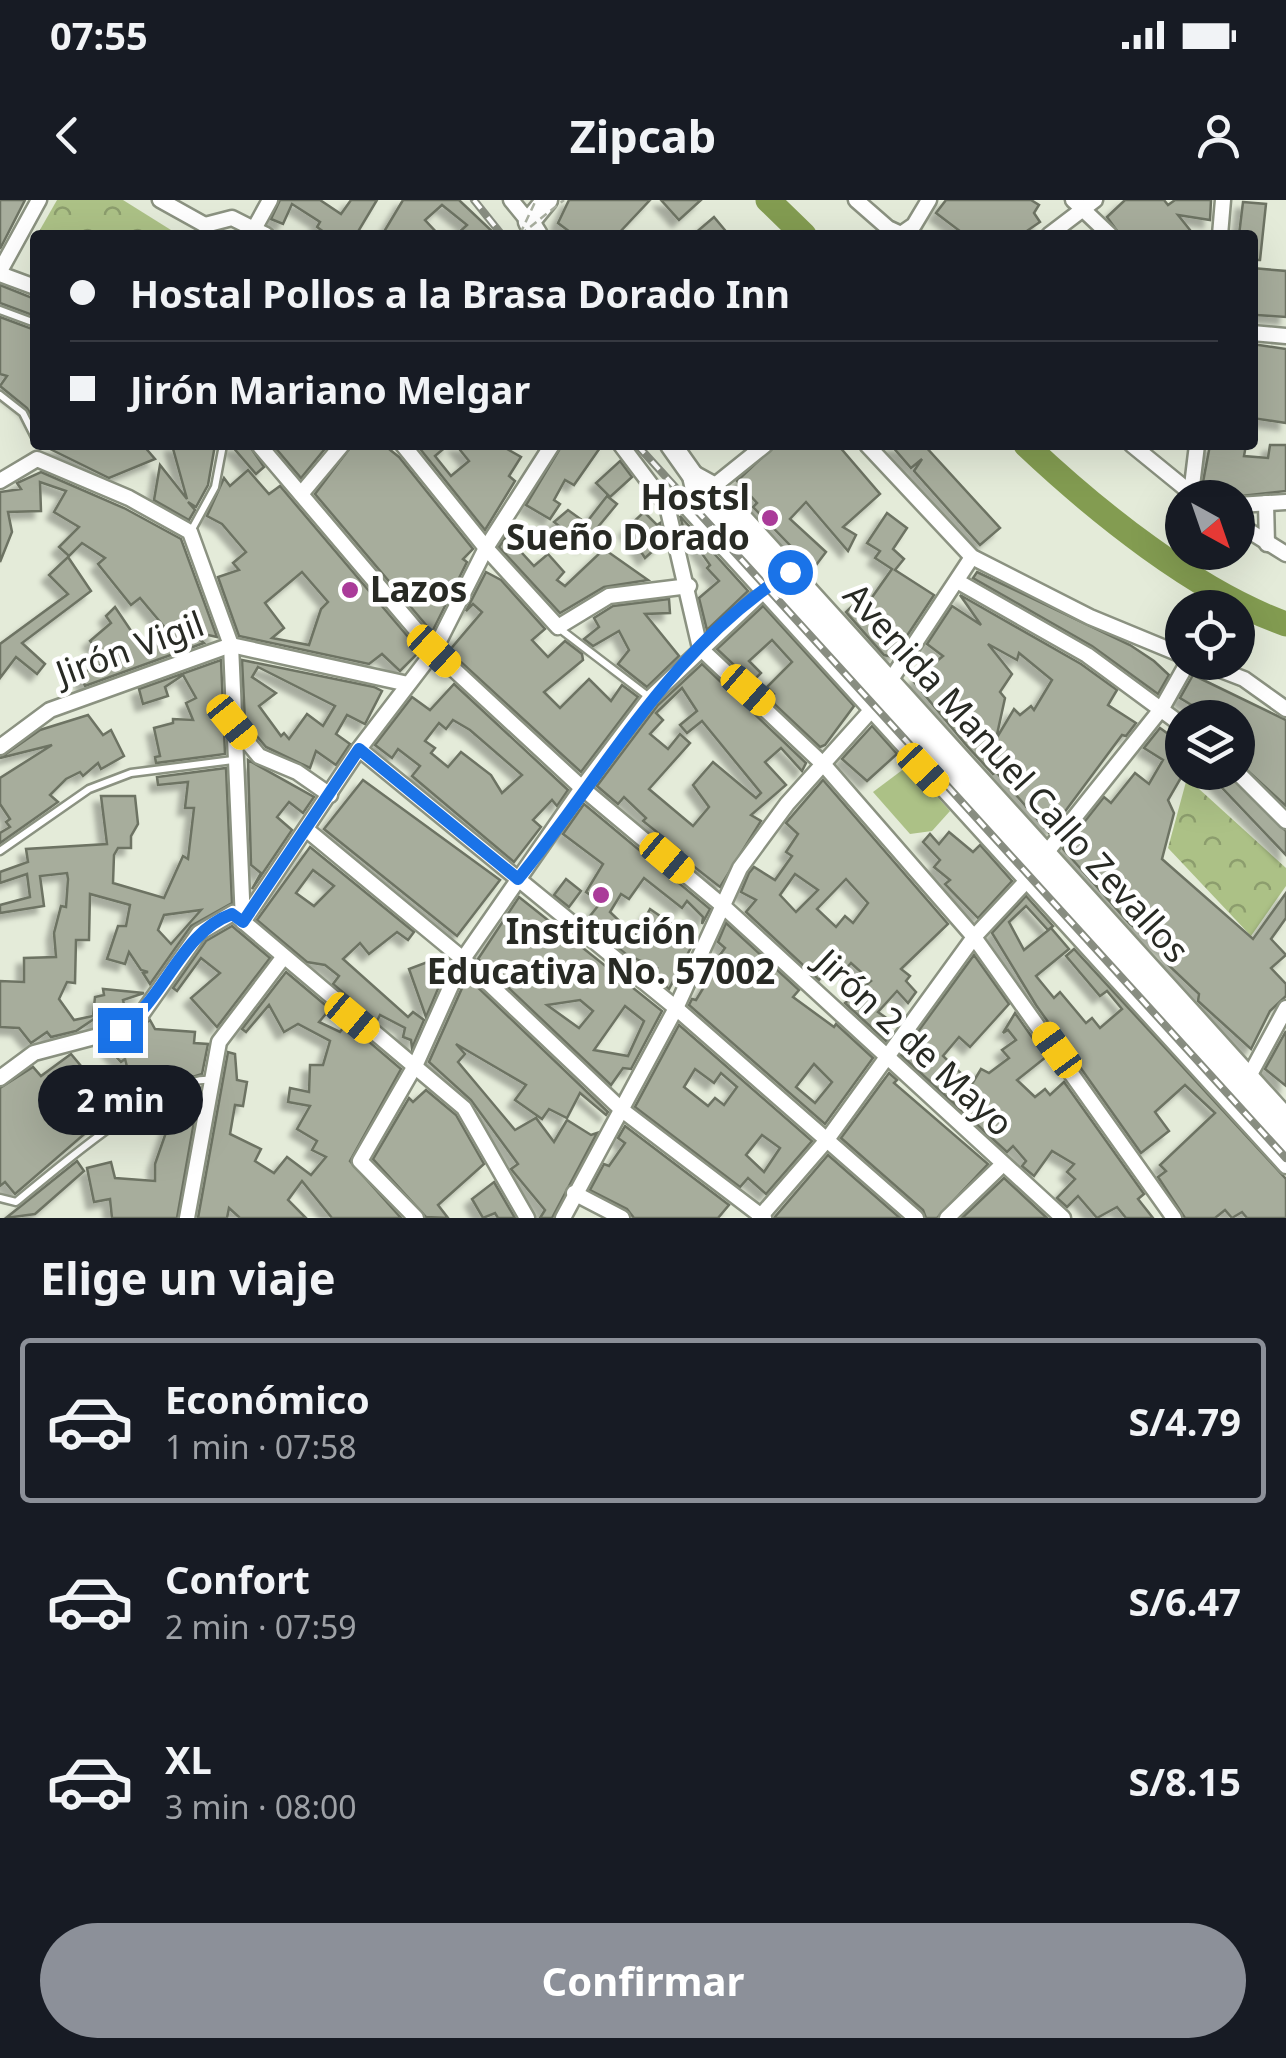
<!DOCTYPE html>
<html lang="es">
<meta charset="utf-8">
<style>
body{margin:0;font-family:"Noto Sans",sans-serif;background:#242831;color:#f1f3f6;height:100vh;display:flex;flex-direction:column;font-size:38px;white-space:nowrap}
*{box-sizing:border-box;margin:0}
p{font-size:32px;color:#9ea1a6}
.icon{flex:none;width:55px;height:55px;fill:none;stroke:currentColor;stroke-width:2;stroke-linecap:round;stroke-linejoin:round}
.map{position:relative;height:1018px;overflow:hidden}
.sheet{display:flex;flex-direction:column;background:#171b24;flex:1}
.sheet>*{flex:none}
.guide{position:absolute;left:30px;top:30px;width:1228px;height:220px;border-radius:10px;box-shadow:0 10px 40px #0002;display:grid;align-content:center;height:220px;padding:0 40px;background:#171b24}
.needle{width:65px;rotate:140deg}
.tools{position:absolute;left:1165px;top:280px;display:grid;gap:20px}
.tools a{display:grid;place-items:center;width:90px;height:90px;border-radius:50%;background:#171b24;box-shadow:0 10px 40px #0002;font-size:50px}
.end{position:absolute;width:45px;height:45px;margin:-22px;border:12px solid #1a73e8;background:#fff;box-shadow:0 0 0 5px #fff}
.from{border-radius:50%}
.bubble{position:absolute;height:70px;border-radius:35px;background:#171b24;box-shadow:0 10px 40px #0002;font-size:32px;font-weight:700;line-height:70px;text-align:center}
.car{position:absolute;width:30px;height:60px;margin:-30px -15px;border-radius:12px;box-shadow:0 0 8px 2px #0007;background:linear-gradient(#f5c518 24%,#345 0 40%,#f5c518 0 76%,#345 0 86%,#f5c518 0)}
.guide b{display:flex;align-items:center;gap:35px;height:95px;font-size:38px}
.guide b+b{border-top:2px solid #363941}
.guide i{width:25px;height:25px;background:#f1f3f6}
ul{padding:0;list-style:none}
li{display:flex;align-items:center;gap:30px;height:165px;margin:0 20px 15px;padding:0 20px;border:5px solid transparent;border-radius:10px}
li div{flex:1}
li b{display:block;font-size:38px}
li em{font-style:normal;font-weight:700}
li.on{border-color:#8c9099}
li>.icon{width:90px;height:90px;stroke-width:1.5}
h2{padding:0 40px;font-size:45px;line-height:120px}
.cta{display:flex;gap:20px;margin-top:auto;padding:20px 40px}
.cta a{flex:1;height:115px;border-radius:60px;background:#8c9099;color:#fff;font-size:40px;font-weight:700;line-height:115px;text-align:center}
.status{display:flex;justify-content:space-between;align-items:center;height:70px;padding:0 50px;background:#171b24;direction:ltr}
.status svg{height:28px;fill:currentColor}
header{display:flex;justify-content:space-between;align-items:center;height:130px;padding:0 40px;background:#171b24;font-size:45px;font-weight:700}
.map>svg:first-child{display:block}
.park{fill:url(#park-crowns)}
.garden{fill:#acc186}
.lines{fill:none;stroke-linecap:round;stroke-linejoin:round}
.river{stroke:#839c51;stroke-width:25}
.building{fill:#a7ad9c;stroke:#6d7363;stroke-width:2.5;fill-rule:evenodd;filter:url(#shadow)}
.lane-casing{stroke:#8b9281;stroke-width:11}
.street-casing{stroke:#8b9281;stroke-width:19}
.secondary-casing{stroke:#8b9281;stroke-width:25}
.lane{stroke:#fff;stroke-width:6}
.street{stroke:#fff;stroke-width:14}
.secondary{stroke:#fff;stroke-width:20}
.rail-casing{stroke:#888d81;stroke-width:8}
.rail{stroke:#fff;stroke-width:4;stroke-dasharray:11;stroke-linecap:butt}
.path-bridge{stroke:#aab0a1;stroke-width:2.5;stroke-dasharray:8 5;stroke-linecap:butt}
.route{stroke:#1a73e8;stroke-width:12}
.poi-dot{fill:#aa3b99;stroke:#fff;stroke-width:4}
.labels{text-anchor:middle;stroke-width:9;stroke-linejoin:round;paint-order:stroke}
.poi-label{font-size:35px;font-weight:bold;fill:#282a24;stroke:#fff;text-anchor:end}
.street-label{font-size:35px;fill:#282a24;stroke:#fff}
</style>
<div class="status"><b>07:55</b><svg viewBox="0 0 49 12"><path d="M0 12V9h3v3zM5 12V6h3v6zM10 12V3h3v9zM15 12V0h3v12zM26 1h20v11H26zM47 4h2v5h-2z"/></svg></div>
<header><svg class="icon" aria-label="back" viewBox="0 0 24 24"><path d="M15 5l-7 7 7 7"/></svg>Zipcab<svg class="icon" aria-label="person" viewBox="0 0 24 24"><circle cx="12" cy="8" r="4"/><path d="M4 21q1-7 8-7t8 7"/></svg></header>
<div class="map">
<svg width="1286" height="1018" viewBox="0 0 1286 1018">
<defs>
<pattern id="park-crowns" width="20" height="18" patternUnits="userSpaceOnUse" patternTransform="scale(2.5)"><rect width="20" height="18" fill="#acc186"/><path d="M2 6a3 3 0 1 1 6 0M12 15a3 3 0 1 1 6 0" fill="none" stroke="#8c9d6d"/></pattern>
<filter id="shadow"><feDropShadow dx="-7" dy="7" stdDeviation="2.5" flood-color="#0004"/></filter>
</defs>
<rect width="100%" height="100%" fill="#e4ebd9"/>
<g class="park">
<path d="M57 0H123L179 35H37Z"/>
<path d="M1187 578 1286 668V686L1251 736 1168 648Z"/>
</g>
<path class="garden" d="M909 565 950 611 932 631 910 634 873 592Z"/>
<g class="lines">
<g class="river">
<path d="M768 0 804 35"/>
<path d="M1026 245C1096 311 1196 392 1286 424"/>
</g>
</g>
<g class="building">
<path d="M0 0H25L0 49Z"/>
<path d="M280 0H320L341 14 351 0H377L356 35H328L317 27 320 22 292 4 283 24 271 19Z"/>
<path d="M403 0H459L496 35H456L467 25 442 5 425 20 439 35H382Z"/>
<path d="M569 0H650L617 35H574L558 23Z"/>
<path d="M661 0H701L679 20Z"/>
<path d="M946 0H1031L1039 5 1034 13 1040 22 1021 35H965L936 13Z"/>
<path d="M1125 0H1164L1168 5 1175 0H1211L1210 20 1178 15 1194 35H1120L1107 17Z"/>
<path d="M1243 2 1266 4 1260 60H1252V35H1239Z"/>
<path d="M714 17 729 35H693Z"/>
<path d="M1252 68 1286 71V117L1257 115Z"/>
<path d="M0 85 35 99V116L0 103Z"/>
<path d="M0 117 35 130V221L27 208 0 186 7 176 0 174Z"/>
<path d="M1252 144 1286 149V223L1252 218Z"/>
<path d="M143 245 155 259 109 278 46 247Z"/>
<path d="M172 245H215L208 285 196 307 188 302 195 310 189 320 154 300 160 265 187 299Z"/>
<path d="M231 245H249L264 267 256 274Z"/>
<path d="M273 245H328L301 278Z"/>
<path d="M352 245H384L399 257 473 349 463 359 467 362 432 432 315 294Z"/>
<path d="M417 245H448L435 256 451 276 469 261 456 245H500L521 257 509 276 515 281 485 330Z"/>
<path d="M562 245H602L574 285 565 280 554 300 560 304 550 319 526 305Z"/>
<path d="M775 245H838L880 294 843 327 856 335 848 351 806 302 790 319 826 352 813 369 753 307 757 303 737 281Z"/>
<path d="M891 245H924L1000 328 980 345 914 271 922 259 911 268Z"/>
<path d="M1210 245H1246L1244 256 1268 258 1270 245H1286V291L1232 297 1207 293 1208 283 1203 282Z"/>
<path d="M620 261 632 277 610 297 596 283Z"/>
<path d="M248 270 269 294 280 286 420 451 400 471 382 454 369 464 239 436 218 377 239 370 233 363 246 352 222 324 207 316 224 278 230 286ZM302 372 328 402 321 409 309 445 272 438 284 428 265 403Z"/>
<path d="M41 272 124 308 181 339 217 437 190 431 204 443 85 486 80 474 107 462 90 441 111 423 106 416 115 407 146 453 165 440 161 435 167 430 140 398 131 405 98 364 105 358 82 343 69 356 59 347 79 327 54 312 66 291 40 282 41 311 8 312 12 332 0 362V292L21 289 17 283Z"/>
<path d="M607 296 617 304 583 345 554 322 568 310 586 323Z"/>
<path d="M644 312 657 325 660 323 664 341 645 358 626 329Z"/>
<path d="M887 313 907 328 893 349 904 359 895 370 934 395 893 457 884 455 846 412 856 402 863 410 892 369 875 358 880 351 867 343Z"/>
<path d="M680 316 748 391 707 430 699 398 719 381 707 368 710 365 683 327Z"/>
<path d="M514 325 521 330 511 341 534 366 548 354 564 372 557 380 565 386 604 349 648 380 604 387 560 413 499 347Z"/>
<path d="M68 357 91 391 22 443 45 464 37 474 16 457 0 478V444L68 394 49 375Z"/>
<path d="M486 372 501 380 545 429 532 440 548 457 565 441 582 454 583 460 544 492 560 508 589 479 611 501 622 485 638 497 581 572 449 451 482 412 473 404 466 411Z"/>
<path d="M977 372 1130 445 1154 461 1169 475 1158 494 1092 446 973 378Z"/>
<path d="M960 395 1081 464 1117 490 1108 505 1136 523 1126 536 1122 535 1049 633 996 572 993 574 967 546 913 481 943 456 927 444 952 406 981 425ZM988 444 1017 460 1019 453 1052 480 1034 510 1031 506 1020 515 1014 509 996 539 1005 498 1000 492 1012 474Z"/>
<path d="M669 399 670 413 645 414 679 456 647 487 618 464 629 450 619 431 593 446 584 439 599 427 594 418 613 406Z"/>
<path d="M763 406 854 506 825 545 820 547 769 499 774 494 767 487 792 462 772 440 749 461 761 473 752 482 717 449Z"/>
<path d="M221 460 225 554 156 563 155 557 160 556 154 528 173 523V519L193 520 186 503 196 498 183 475 165 487 168 496 143 504 139 489Z"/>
<path d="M242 460 374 487 382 491 365 524 347 515 336 534 350 544 336 565 316 551 310 568 266 547 245 522ZM258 467 335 506 323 526 307 514 289 539 284 533 281 536 259 506 276 493 252 477Z"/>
<path d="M702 464 806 563 802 571 781 548 765 562 786 585 751 615 761 621 720 687 679 655 682 652 643 621 646 618 624 597 618 604 597 586 658 505ZM682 488 697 511 680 525 687 533 702 521 761 593 756 598 713 562 693 585 709 607 693 626 649 589 690 543 680 534 668 549 650 534 663 520 656 513Z"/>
<path d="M1193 475 1286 520V606L1238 562V518H1213L1180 498Z"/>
<path d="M454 484 568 590 557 606 552 600 533 620 541 627 514 662 412 576 420 566 398 549 392 558 375 545 412 497 430 510ZM453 520 470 530 522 575 502 593 491 575 461 552 448 567 431 553 435 548 425 541 439 523 446 529Z"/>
<path d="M88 515 103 535 111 530 124 556 101 569 98 563 83 576 80 572 66 579 50 595 58 602 0 643V633L10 627 6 622 10 619 0 604V578L52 545 0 558 40 530Z"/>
<path d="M872 526 897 554 867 581 842 559Z"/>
<path d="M1160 528 1182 544V576L1168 600 1174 613 1162 659 1253 739 1286 693V718L1271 739 1286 755 1271 768 1286 784V796L1270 811 1251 849 1198 801 1199 794 1163 760 1169 754 1130 724 1063 649 1104 597 1111 603 1135 573 1149 584 1163 560 1144 548Z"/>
<path d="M248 560 314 597 303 613 289 602 277 617 292 630 252 689 261 673 251 665Z"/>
<path d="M226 568 232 703 191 726 150 784 143 773 148 772 141 770 129 752 125 764 107 759 118 726H126L130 705 90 694 89 740H76L75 783 67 782 59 799 74 820 93 816 95 797 104 795 103 789 144 793 123 800 126 813 116 820 95 826 94 819 76 831 51 837 47 832 31 843 19 828 0 827V781L24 782V758L56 757 54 733 61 706 66 707 68 679 67 673 40 676 44 706 0 713V705L30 697 27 674 0 683V672L28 662 26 649 107 644 101 596H135L138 624 131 636V648H118L114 655 113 683 164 698 183 656 188 659 194 608H185L188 582 158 585 157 577ZM201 710 171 744 158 730 164 715Z"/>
<path d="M1207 572H1227L1286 631V655Z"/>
<path d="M363 580 500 680 457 736 324 629Z"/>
<path d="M823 580 948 724 901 769 910 776 906 781 916 792 908 803 897 791 878 812 885 817 881 822 892 832 886 841 845 803 871 781 851 763 843 772 833 763 819 780 746 712 756 700 741 692 749 673 754 667 775 680 792 656 786 652 798 634 786 623ZM795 674 818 690 796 712 780 695ZM846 679 868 703 853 723 845 716 836 727 817 709Z"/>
<path d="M584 604 710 709 702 724 703 717 687 701 682 708 644 678 629 699 621 694 610 712 635 736 650 709 695 740 669 789 653 775 657 768 627 755 586 721 601 702 586 692 603 664 563 634Z"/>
<path d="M949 632 973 652 980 645 1012 681 978 718 945 684 950 680 934 667 940 660 923 642 930 634 939 644Z"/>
<path d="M310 647 414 732 408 740 397 732 369 754 360 743 343 759 408 817 413 812 424 820 412 848 411 840 403 837 405 828 380 815 377 821 333 784 339 776 325 765 307 762 257 720ZM313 670 334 686 314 706 296 693Z"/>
<path d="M566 679 581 691 569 707 554 695Z"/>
<path d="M1026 696 1053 726 1048 730 1026 706 1009 722 1024 750 1051 728 1069 749 1036 776 1054 798 1060 792 1086 823 1092 818 1100 828 1122 809 1107 791 1100 796 1066 756 1074 749 1286 979V1018H1247L1242 1012 1232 1018 1225 1010 1215 1018H1185L1158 977 1166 971 1160 965 1215 913 1185 885 1155 912 1169 931 1141 953 1036 805 992 733Z"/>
<path d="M519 697 662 811 631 869 623 868 611 885 478 759ZM580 800 593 811 579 828 547 805ZM625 806 644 821 628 856 594 850Z"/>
<path d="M726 723 799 790 793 797 834 827 836 824 873 858 825 924 689 805 692 799 696 800 710 777 706 774 725 748 718 742ZM814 864 832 882 815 903 796 887Z"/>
<path d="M232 726 270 758 217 827 191 798 220 773 201 758 177 791 173 788 206 741Z"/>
<path d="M974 755 1009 804 970 847 959 837 943 856 972 884 981 869 989 873 1009 858 1002 850 1016 840 1008 830 1003 833 1015 813 1046 857 1017 880 1035 897 1045 889 1050 895 1064 882 1144 994 1138 999 1153 1018H1126L1117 1007 1097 1018 1078 996 1067 1007 1057 998 1075 979 1067 972 1074 964 1052 951 1034 976 1022 966 1026 961 1013 946 1007 952 901 855Z"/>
<path d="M438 758 449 763 426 817 409 769Z"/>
<path d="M286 772 330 809 319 822 340 832 347 823 401 869 350 961 401 1018H332L302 981 288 1000 306 1018H240L229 1008 227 1018H198L228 852 235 854 237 880 247 882 243 906 235 905 230 934 261 949 255 961 274 973 287 957 311 975 326 957 312 950 317 941 297 929 310 906 288 902 290 888 309 892 310 865H323L330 841 298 824 284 832 269 805 246 832 242 829Z"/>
<path d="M467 777 608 912 606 915 580 893 567 918 549 909 542 919 515 900 526 885 456 844 465 854 458 862 515 930 536 918 554 942 567 920 591 935 597 933 552 1018H540L545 1010 511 969 518 964 471 900 429 862Z"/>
<path d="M150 820 155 829 195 832 194 843 208 844 202 874 159 888 161 883 133 891 125 859 121 862 109 849Z"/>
<path d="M679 825 812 941 766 994 748 978 740 987 635 907ZM695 869 714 883 721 873 737 887 724 905 715 898 708 906 684 887ZM762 935 780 948 764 972 746 955Z"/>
<path d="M1286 831V886L1265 869Z"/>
<path d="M71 854 81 866 75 872 99 899 113 889 127 908 97 923 15 994 5 982 0 986V888L33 867 41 876Z"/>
<path d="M889 873 897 880 894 883 988 964 937 1018H926L923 1010 841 938Z"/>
<path d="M200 888 177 1018H112L110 999 94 1002 87 968 111 962 115 978 155 981V964L170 921 152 916 154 907Z"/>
<path d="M426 890 456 915 484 964 438 1005 448 1018 426 1017 373 959 409 898 413 902Z"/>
<path d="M625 926 729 1005 718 1018H634L627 1009 590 990 604 964 609 966 625 943 618 938Z"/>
<path d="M828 955 900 1018H774Z"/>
<path d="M77 961 84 971 35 1014 6 1018Z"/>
<path d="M1004 978 1047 1018H962Z"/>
<path d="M494 982 515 1018H498L495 1013 483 1018 472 999Z"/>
</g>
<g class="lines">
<defs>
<g id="lane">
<path d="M0 110 35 123"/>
<path d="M0 195 23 213 35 237"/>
<path d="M191 331 215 287 223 245"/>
<path d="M560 429 649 497"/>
<path d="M0 651 89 589 131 573 233 560"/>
<path d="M0 998 16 1002C54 971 166 873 212 880"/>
</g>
<g id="street">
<path d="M160 0 205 25"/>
<path d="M511 0 529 22"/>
<path d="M856 0 888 28 901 34 914 25 929 0"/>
<path d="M1073 0 1110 35"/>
<path d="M205 25 232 18 266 35"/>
<path d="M254 29 270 0"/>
<path d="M1049 35 1095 0"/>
<path d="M1220 35 1223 0"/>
<path d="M0 71 39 0"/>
<path d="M0 74 35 87"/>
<path d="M1252 133 1286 136"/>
<path d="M259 245 434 451 582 588 723 706 1063 1018"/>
<path d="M403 245 486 348 558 427 609 396 689 386"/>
<path d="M621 245 667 306 700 448 824 565 974 737 1174 1018"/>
<path d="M867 245 972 357 1090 417 1182 455"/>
<path d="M1132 245 1197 298"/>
<path d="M0 281 37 259 129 298 190 332 231 445 243 721"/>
<path d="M709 290 765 245"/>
<path d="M301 294 342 245"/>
<path d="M1191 294 1197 245"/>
<path d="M682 302 1286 966"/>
<path d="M1266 303 1267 344"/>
<path d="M1238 305 1286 302"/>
<path d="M1238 324 1286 354"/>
<path d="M957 381 1087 455 1182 525"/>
<path d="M1200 462 1244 479 1286 509"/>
<path d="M886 487 972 357"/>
<path d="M232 523 259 556 297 572 330 595"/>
<path d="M0 547 50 510 231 445 408 484"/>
<path d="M359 549 676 808 916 1018"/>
<path d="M1237 572 1286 621"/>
<path d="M307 630 463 759 622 910 764 1018"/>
<path d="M1043 657 1162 508 1188 462"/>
<path d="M243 722 359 549 434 451 486 348 552 245"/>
<path d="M0 878 34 853 121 830 141 815 199 733 233 713 464 908 527 1018"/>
<path d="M1246 882 1286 808"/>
<path d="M574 993 622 1018"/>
<path d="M187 1018 219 842 282 759"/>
<path d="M416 1018 360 961 416 864 463 759 582 588 650 498 770 385"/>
<path d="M563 1018 676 808 740 668 787 604 875 506"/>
<path d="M759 1018 826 941 974 737 1032 675"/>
<path d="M947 1018 1002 965"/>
</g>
<g id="secondary">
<path d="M537 35 529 22 547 0"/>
<path d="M671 245 693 276 698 298 1286 943"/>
<path d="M693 276 713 287 1286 919"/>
</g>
</defs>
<use href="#lane" class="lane-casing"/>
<use href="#street" class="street-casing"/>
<use href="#secondary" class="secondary-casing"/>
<use href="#lane" class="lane"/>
<use href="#street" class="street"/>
<use href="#secondary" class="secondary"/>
<defs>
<g id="rail">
<path d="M474 0 502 35"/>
<path d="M637 245 1286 958"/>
</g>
</defs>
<use href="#rail" class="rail-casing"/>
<use href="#rail" class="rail"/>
<g class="path-bridge">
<path d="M520 34 536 0"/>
<path d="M520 35 564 0"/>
</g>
</g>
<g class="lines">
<path class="route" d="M120 830C166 798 180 733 232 714L243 722 359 549 518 679C605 573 670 447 790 372"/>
</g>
<g class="poi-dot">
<circle cx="770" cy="318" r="10"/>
<circle cx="350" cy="390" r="10"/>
<circle cx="601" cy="695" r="10"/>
</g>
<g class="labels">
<g class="poi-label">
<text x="750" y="310">Hostsl<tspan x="750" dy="40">Sueño Dorado</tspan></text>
<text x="370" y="402" text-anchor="start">Lazos</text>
<text x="601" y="744" text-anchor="middle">Institución<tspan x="601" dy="40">Educativa No. 57002</tspan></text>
</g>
<g class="street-label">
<text transform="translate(130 449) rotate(-20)" y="12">Jirón Vigil</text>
<text transform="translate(1016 573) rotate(48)" y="12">Avenida Manuel Callo Zevallos</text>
<text transform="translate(914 843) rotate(43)" y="12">Jirón 2 de Mayo</text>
</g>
</g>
</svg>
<div class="tools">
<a><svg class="needle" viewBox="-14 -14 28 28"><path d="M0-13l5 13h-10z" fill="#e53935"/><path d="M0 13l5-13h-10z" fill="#9ea1a6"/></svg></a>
<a><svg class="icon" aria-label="locate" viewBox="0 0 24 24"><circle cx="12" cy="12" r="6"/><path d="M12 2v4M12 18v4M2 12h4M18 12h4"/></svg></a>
<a><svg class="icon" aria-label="layers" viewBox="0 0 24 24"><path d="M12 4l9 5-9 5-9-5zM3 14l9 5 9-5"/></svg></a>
</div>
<i class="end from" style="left:790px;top:372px"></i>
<i class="end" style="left:120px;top:830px"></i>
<div class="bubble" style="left:38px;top:865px;width:165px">2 min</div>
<i class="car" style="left:434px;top:451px;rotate:133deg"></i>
<i class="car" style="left:748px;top:490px;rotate:131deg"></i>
<i class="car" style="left:232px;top:522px;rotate:141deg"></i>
<i class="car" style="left:923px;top:570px;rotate:137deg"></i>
<i class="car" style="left:667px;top:658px;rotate:130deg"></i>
<i class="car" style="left:352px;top:818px;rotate:130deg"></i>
<i class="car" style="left:1057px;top:850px;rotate:324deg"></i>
<div class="guide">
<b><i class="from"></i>Hostal Pollos a la Brasa Dorado Inn</b>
<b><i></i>Jirón Mariano Melgar</b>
</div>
</div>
<section class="sheet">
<h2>Elige un viaje</h2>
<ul>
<li class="on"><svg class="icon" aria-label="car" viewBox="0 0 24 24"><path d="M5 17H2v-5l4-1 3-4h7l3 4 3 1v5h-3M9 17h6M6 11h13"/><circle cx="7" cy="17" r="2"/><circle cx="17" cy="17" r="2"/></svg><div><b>Económico</b><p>1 min · 07:58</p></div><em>S/4.79</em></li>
<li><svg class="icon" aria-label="car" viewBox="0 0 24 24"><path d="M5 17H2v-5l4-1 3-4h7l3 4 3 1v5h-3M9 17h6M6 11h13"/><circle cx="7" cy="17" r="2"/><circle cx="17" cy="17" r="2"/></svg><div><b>Confort</b><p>2 min · 07:59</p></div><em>S/6.47</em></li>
<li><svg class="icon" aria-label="car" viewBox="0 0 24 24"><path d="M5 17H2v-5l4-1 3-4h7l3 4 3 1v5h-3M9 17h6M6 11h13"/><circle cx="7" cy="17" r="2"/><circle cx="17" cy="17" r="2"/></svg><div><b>XL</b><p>3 min · 08:00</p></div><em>S/8.15</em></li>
</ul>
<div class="cta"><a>Confirmar</a></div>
</section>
